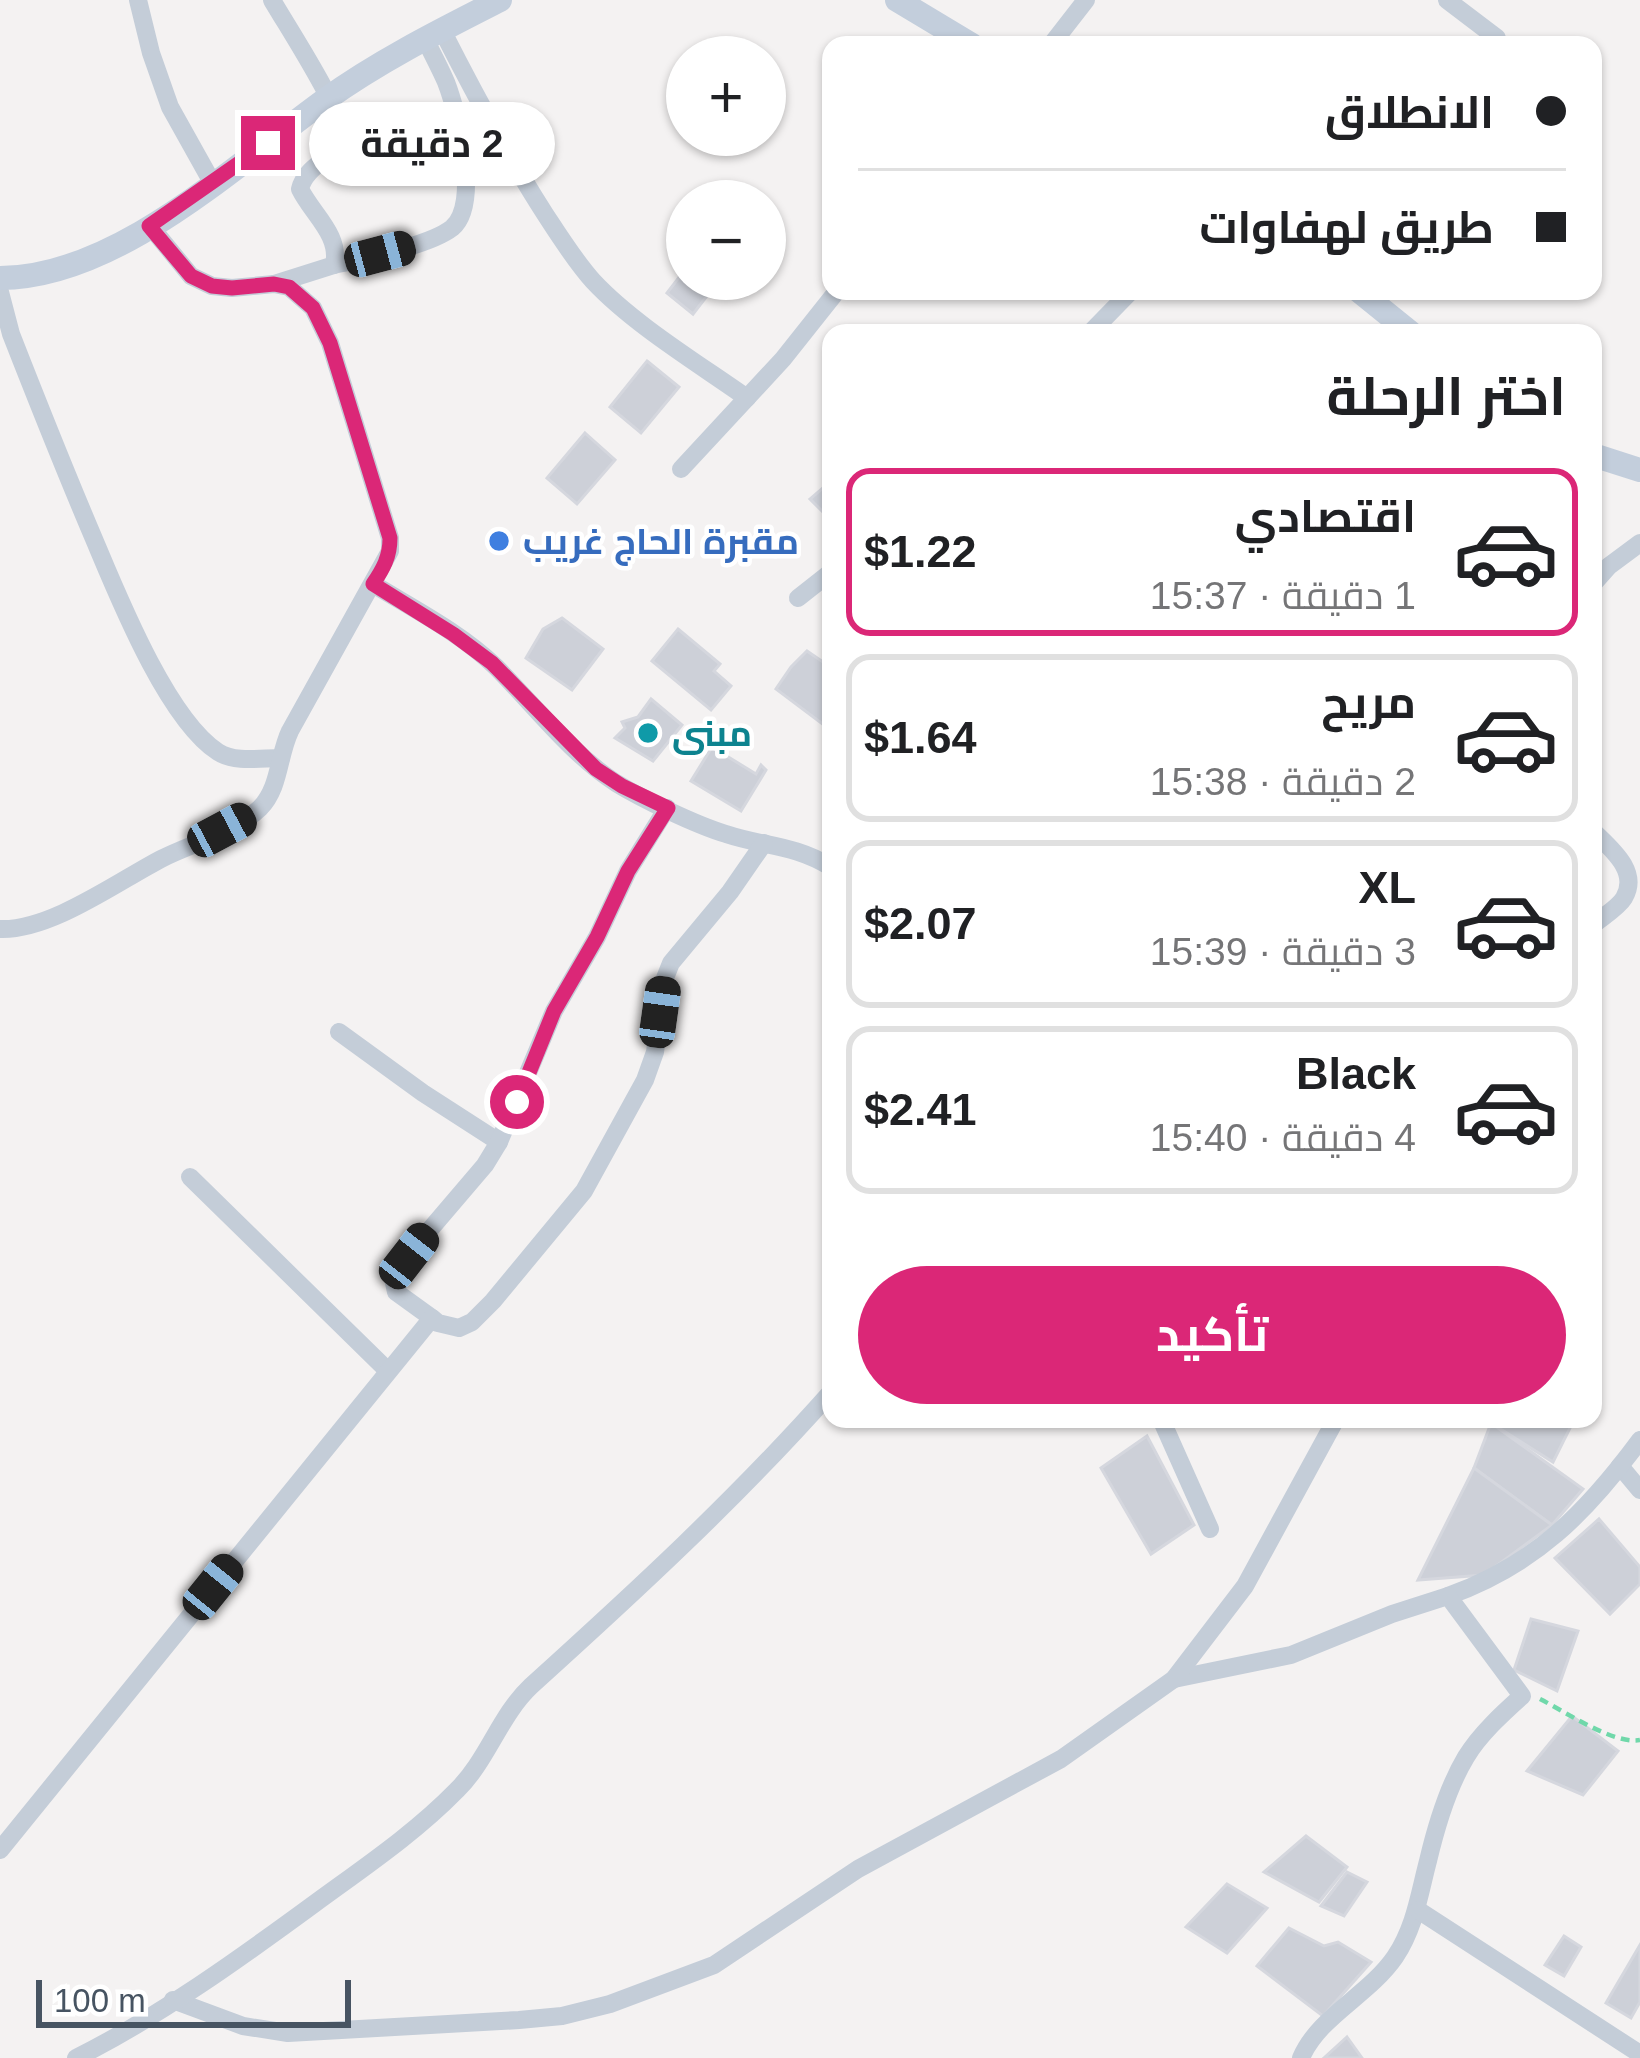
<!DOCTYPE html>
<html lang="ar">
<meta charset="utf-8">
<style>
body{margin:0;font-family:Helvetica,Cairo,sans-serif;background:#f2f2f2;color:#202124;direction:rtl;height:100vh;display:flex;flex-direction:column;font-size:45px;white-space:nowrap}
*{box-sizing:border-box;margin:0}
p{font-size:39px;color:#757577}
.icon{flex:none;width:66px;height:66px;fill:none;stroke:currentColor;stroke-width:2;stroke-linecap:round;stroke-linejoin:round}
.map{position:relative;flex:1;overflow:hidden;direction:ltr}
.side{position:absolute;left:822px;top:324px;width:780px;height:1104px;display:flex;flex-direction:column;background:#fff;border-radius:24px;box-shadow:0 3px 9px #0004;direction:rtl}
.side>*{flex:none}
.top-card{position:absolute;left:822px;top:36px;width:780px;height:264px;border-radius:24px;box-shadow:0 3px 9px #0004;direction:rtl;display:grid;align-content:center;height:264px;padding:0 36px;background:#fff}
.controls{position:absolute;left:666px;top:36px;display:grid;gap:24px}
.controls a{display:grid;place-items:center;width:120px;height:120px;border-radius:50%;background:#fff;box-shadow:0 3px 9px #0004;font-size:60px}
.scale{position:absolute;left:36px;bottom:30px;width:315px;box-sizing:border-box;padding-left:12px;border:6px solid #475462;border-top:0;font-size:33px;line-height:42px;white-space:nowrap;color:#475462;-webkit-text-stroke:9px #fff;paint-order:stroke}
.end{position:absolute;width:54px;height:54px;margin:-27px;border:15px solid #db2777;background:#fff;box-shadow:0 0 0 6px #fff}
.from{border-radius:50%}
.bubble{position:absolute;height:84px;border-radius:42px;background:#fff;box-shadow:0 3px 9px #0004;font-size:39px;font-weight:700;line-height:84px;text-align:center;direction:rtl}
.car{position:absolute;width:36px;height:72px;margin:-36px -18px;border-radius:15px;box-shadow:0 0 9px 3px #0007;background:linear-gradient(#222 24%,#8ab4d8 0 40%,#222 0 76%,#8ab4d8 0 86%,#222 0)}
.top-card b{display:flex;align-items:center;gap:42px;height:114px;font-size:45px}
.top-card b+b{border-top:3px solid #e0e0e0}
.top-card i{width:30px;height:30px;background:#202124}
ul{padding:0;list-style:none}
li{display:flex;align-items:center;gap:36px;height:168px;margin:0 24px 18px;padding:0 12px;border:6px solid #e0e0e0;border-radius:24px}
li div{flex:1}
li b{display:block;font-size:45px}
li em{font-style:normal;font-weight:700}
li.on{border-color:#db2777}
li>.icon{width:108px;height:108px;stroke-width:1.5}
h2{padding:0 36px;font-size:54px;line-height:144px}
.action{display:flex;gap:24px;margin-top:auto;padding:24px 36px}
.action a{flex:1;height:138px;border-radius:72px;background:#db2777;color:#fff;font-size:48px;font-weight:700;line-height:138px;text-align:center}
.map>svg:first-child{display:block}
.building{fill:#cdd0d8;stroke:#d5d7de;stroke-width:3}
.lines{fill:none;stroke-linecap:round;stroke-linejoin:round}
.path{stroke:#70d8aa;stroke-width:4.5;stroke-dasharray:9 6;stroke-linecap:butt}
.street{stroke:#c4cdd8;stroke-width:18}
.secondary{stroke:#c3cedc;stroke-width:24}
.route{stroke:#db2777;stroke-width:15}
.shop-dot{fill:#3f7fe0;stroke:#fff;stroke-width:4.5}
.culture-dot{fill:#0f9aa8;stroke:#fff;stroke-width:4.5}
.labels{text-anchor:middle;stroke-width:9;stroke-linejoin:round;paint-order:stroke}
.shop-label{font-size:36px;font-weight:bold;fill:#366cbe;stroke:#fff;text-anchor:start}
.culture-label{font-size:36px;font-weight:bold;fill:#0d838f;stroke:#fff;text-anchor:start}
</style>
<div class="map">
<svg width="1640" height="2058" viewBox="0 0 1640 2058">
<rect width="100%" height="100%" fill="#f4f2f2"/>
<g class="building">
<path d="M687 267V279H720L693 314 667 293Z"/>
<path d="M647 361 679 387 641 433 610 407Z"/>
<path d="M585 433 615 460 577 504 547 478Z"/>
<path d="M831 481V520L810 499Z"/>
<path d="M562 618 603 649 572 690 526 658 543 629Z"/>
<path d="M678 629 720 664 714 671 731 686 711 710 652 661Z"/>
<path d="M807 651 826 664V671L831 676V723L828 728 776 689 791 667Z"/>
<path d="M651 699 682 725 653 761 615 738 625 728 622 722 638 717Z"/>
<path d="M712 747 756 774 761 765 766 770 741 811 691 781Z"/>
<path d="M1493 1419H1569L1573 1422 1553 1462 1491 1423Z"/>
<path d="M1491 1423 1583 1489 1552 1525 1474 1468Z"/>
<path d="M1147 1436 1194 1525 1151 1554 1101 1468Z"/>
<path d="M1474 1468 1552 1525 1484 1575 1418 1580Z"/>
<path d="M1599 1519 1640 1567V1584L1610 1614 1555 1558Z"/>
<path d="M1531 1619 1578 1631 1557 1691 1514 1670Z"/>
<path d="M1572 1716 1618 1751 1583 1795 1527 1771Z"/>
<path d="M1306 1836 1347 1867 1319 1902 1264 1872Z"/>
<path d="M1347 1872 1367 1882 1344 1916 1321 1906Z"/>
<path d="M1227 1884 1267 1908 1227 1953 1186 1927Z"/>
<path d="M1289 1928 1324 1946 1338 1942 1371 1962 1323 2016 1257 1966Z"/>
<path d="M1564 1936 1581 1947 1564 1976 1545 1965Z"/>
<path d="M1640 1945V2002L1631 2018 1606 2003Z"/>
<path d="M1347 2037 1362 2058H1324Z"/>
</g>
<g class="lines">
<path class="path" d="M1540 1699C1564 1711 1614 1745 1640 1740"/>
<g class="street">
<path d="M138 0 151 53 170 107 213 184"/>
<path d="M272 0C285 23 347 117 342 137 337 158 306 164 300 189 312 214 341 235 334 265L274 284"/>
<path d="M1447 0 1497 38"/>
<path d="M442 30C474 93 507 155 545 214 560 237 575 261 593 281 633 324 699 364 747 398"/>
<path d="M1051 45 1086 0"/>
<path d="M334 265C364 258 429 246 452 228 481 204 458 113 446 82 440 68 432 53 425 39"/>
<path d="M0 292 11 334C38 403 65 471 94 539 118 596 167 719 218 752 235 763 261 758 281 758"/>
<path d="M1090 333 1131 291"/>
<path d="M681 469 783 359 837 291"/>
<path d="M373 584C414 609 461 633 496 667 535 706 570 753 616 783 642 799 696 825 726 834 765 847 793 844 831 867"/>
<path d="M1593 584 1609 566 1640 543"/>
<path d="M798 598 831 572"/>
<path d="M1593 831C1610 848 1640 871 1624 898 1618 908 1602 917 1593 925"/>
<path d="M0 929C50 931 117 882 161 859 192 843 234 833 260 808 280 788 278 756 290 731L390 551V538L330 343 313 308 289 287 274 284 232 288 212 286 191 276 150 226"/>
<path d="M339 1032 423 1093 499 1142"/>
<path d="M190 1177 388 1371"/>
<path d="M432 1318 396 1292 393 1278 427 1233 485 1165 499 1142 554 1011 597 937 628 871 667 808"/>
<path d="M1161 1419 1210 1529"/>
<path d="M1620 1466 1640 1490"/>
<path d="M1448 1596C1535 1565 1586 1513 1640 1440"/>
<path d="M1174 1679 1291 1655 1392 1614 1448 1596 1522 1696C1502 1714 1480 1734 1466 1757 1448 1787 1436 1827 1428 1861 1419 1895 1415 1927 1395 1957 1368 1996 1319 2016 1301 2058"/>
<path d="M0 1850 432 1318 438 1323 459 1328 472 1322 493 1301 584 1191 645 1080 655 1052 665 978 671 963 730 892 764 843"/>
<path d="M1418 1910 1640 2054"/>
<path d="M173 2000 243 2026 288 2033 519 2020 562 2016 610 2004 714 1965 858 1869 1061 1759 1174 1679 1245 1586 1336 1419"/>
<path d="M76 2058C160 2016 239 1959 314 1904 363 1868 414 1834 457 1790 487 1761 500 1715 531 1686 635 1592 738 1497 831 1392"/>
</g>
<g class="secondary">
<path d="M897 0 972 45"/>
<path d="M0 278C116 278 235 165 325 100 379 61 441 30 500 0"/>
<path d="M1359 291 1411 333"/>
<path d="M1593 455 1640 470"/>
</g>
</g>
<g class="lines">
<path class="route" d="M268 143 149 226 191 276 212 286 232 288 274 284 289 287 313 308 330 343 390 538C390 557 383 569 373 584L453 634 492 663 596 769 622 786 668 808 628 871 597 937 554 1011 517 1102"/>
</g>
<circle class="shop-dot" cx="499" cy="541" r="12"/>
<circle class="culture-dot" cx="648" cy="733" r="12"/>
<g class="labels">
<g class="shop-label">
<text x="523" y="554">مقبرة الحاج غريب</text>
</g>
<g class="culture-label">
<text x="672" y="746">مبنى</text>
</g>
</g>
</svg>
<div class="controls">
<a>+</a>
<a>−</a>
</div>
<div class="scale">100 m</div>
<i class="end from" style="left:517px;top:1102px"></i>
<i class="end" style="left:268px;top:143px"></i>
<div class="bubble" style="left:309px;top:102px;width:246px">2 دقيقة</div>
<i class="car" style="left:380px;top:254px;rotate:75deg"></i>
<i class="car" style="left:222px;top:830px;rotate:62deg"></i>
<i class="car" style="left:660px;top:1012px;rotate:8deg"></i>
<i class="car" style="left:409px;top:1256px;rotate:38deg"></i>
<i class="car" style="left:213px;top:1587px;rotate:39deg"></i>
<div class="top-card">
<b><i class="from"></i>الانطلاق</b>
<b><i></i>طريق لهفاوات</b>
</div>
<section class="side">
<h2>اختر الرحلة</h2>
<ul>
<li class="on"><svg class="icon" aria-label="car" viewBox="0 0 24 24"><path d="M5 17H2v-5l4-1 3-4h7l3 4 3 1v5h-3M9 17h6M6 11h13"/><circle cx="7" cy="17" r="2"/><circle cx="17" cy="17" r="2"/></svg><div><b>اقتصادي</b><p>1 دقيقة · 15:37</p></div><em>$1.22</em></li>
<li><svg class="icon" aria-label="car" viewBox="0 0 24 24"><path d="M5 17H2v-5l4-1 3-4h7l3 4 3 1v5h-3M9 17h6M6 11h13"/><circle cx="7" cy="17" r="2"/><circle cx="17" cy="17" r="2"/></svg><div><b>مريح</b><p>2 دقيقة · 15:38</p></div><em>$1.64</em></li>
<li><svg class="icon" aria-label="car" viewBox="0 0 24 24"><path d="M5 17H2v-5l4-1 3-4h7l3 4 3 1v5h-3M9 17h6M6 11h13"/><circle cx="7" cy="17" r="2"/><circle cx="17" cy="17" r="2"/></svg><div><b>XL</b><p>3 دقيقة · 15:39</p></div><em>$2.07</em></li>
<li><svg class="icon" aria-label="car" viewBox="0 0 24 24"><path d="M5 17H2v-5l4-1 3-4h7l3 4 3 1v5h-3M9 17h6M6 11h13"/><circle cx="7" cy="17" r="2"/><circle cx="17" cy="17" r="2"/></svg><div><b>Black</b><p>4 دقيقة · 15:40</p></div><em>$2.41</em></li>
</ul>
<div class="action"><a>تأكيد</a></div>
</section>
</div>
